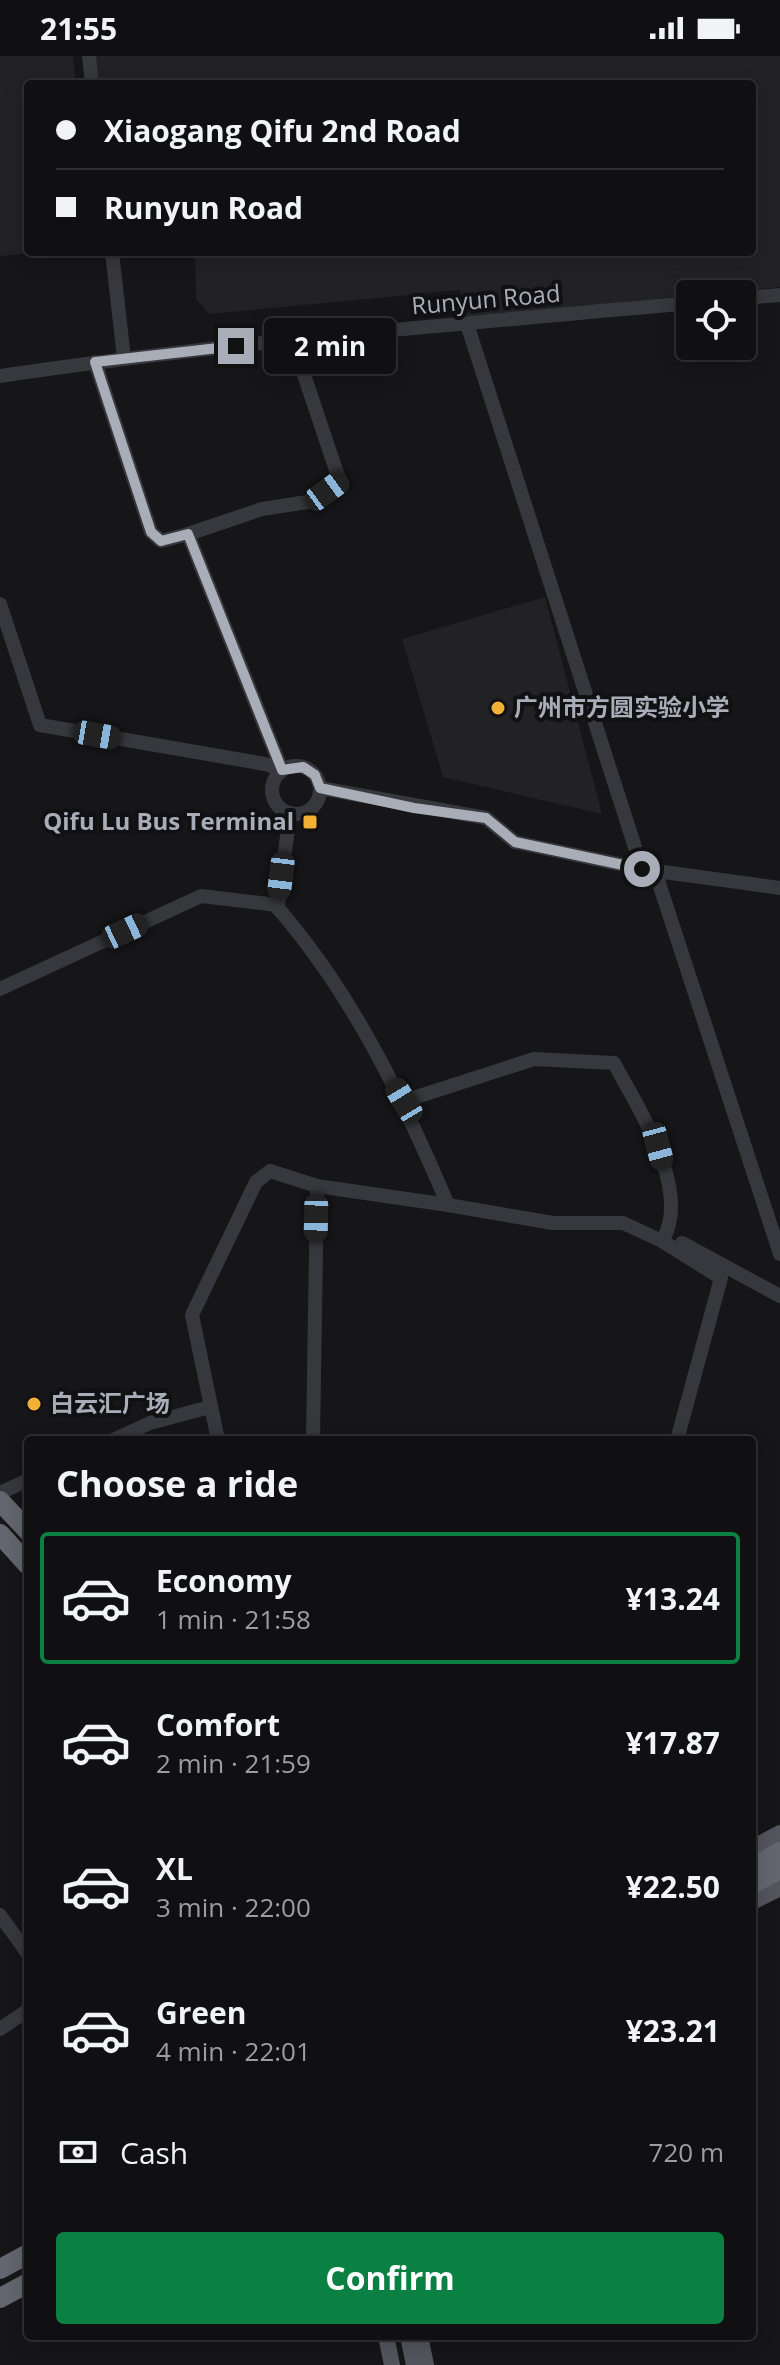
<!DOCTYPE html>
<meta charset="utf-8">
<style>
body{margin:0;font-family:"Open Sans","Noto Sans SC",sans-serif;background:#19191b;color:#f1f3f6;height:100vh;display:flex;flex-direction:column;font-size:30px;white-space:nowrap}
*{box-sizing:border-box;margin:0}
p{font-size:26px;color:#9c9d9f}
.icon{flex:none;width:44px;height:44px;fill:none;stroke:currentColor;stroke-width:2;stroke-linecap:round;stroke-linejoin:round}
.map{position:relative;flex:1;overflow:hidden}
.sheet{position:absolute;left:24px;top:1380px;width:732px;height:904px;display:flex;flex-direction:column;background:#101012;border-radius:8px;box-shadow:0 4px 20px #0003,0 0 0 2px #303032}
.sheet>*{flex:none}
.hud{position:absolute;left:24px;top:24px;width:732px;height:176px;border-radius:8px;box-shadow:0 4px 20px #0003,0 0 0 2px #303032;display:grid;align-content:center;height:176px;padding:0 32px;background:#101012}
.tools{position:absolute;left:676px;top:224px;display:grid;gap:16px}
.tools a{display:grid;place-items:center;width:80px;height:80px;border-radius:8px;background:#101012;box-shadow:0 4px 20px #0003,0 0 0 2px #303032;font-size:40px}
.end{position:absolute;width:36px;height:36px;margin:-18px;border:10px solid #a8adb8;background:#111;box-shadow:0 0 0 4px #111}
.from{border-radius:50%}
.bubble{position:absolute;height:56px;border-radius:8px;background:#101012;box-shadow:0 4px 20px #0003,0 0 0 2px #303032;font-size:26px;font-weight:700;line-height:56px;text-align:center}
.car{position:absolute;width:24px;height:48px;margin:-24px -12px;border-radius:10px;box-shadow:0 0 6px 2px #0007;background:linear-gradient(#222 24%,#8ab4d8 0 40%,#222 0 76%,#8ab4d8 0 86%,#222 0)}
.hud b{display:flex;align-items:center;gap:28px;height:76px;font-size:30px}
.hud b+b{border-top:2px solid #303032}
.hud i{width:20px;height:20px;background:#f1f3f6}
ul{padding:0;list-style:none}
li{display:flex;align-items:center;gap:24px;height:132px;margin:0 16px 12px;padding:0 16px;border:4px solid transparent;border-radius:8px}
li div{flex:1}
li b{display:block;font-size:30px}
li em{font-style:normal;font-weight:700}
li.on{border-color:#0b8043}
li>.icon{width:72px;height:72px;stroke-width:1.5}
h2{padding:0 32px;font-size:36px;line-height:96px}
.pay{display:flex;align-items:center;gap:20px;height:88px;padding:0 32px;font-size:30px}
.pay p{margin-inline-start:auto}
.button{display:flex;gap:16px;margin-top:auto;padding:16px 32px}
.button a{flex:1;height:92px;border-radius:8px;background:#0b8043;color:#fff;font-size:32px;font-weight:700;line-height:92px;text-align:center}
.status{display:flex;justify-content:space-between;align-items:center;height:56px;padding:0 40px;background:#101012;direction:ltr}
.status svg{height:22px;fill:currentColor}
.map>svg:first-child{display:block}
.built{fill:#222225}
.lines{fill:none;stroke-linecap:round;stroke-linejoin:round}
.minor{stroke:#37383d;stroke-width:14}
.major{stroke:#53555c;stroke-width:16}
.highway{stroke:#63666e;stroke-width:20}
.route{stroke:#a8adb8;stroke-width:10}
.poi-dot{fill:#f2b134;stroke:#111113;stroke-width:3}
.labels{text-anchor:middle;stroke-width:8;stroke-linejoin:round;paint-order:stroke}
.street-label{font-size:24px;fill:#a8adb8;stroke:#111113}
.poi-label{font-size:24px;font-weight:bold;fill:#a8adb8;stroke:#111113;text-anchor:start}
</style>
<div class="status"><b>21:55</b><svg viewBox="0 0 49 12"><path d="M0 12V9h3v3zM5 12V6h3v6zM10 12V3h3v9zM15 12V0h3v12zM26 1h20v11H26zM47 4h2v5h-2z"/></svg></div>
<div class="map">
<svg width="780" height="2309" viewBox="0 0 780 2309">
<rect width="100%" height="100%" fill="#161618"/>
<g class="built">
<path d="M0 0H73L76 28H28V196H45L0 200Z"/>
<path d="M91 0H780V231L465 261 460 234 209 258 196 243 195 196H752V28H95Z"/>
<path d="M545 541 602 758 443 721 402 583Z"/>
</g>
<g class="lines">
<g class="minor">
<path d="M89 0 92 28"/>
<path d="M112 196 124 302"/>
<path d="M742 242 780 239"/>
<path d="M467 268 642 813"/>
<path d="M95 306 151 476 161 485 188 478 282 714"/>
<path d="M0 320C229 286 460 268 690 247"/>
<path d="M188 478 262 453 314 445 340 426 292 283"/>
<path d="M0 548 40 669 265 708 282 714"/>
<circle cx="296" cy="734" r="24"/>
<path d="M320 732 486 762 515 786 642 813 780 832"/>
<path d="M655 815 780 1198"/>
<path d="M275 849C352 936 403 1043 448 1149L553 1167H623L662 1185"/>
<path d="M0 933 201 840 278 849 290 757"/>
<path d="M404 1045 534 1003 614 1007C637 1050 693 1136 662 1185L721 1222 677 1384"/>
<path d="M682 1187 780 1240"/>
<path d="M113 1384 150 1367 210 1351"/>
<path d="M218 1384 192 1259 256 1126 270 1115 317 1130 448 1149"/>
<path d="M313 1384 317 1130"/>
<path d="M0 1437 28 1424"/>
<path d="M0 1859 28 1898"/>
<path d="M0 1973 28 1954"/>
</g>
<g class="major">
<path d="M752 1792 780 1777"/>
<path d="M752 1846 780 1832"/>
<path d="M386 2280 392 2309"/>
<path d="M408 2280 414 2309"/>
<path d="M420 2280 426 2309"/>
</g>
<g class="highway">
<path d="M0 1445 28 1475"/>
<path d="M0 1478 28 1509"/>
<path d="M752 1812 780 1796"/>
<path d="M752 1828 780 1813"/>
<path d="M0 2213 28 2198"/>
<path d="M0 2242 28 2227"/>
</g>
</g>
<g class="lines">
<path class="route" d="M236 290 95 306 151 476 161 485 188 478 282 714 303 711 315 719 320 732 414 752 486 762 515 786 642 813"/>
</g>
<g class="poi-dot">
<circle cx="498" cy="652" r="8"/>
<rect x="302" y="758" width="16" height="16" rx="4"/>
<circle cx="34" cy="1348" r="8"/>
</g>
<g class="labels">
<g class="street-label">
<text transform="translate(486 244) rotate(-5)" y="8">Runyun Road</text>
</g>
<g class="poi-label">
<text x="514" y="660">广州市方圆实验小学</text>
<text x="294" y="774" text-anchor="end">Qifu Lu Bus Terminal</text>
<text x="50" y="1356">白云汇广场</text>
</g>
</g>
</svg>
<div class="tools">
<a><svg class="icon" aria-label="locate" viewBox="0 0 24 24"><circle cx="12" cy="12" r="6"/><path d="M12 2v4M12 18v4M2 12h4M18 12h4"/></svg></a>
</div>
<i class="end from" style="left:642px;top:813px"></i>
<i class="end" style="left:236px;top:290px"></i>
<div class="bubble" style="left:264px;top:262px;width:132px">2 min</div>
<i class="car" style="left:327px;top:435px;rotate:54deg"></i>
<i class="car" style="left:97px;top:679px;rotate:100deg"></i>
<i class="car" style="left:281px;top:820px;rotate:187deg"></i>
<i class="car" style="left:125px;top:875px;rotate:65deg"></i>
<i class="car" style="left:404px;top:1045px;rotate:329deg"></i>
<i class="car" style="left:658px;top:1090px;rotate:165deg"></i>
<i class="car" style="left:316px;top:1162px;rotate:181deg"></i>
<div class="hud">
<b><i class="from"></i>Xiaogang Qifu 2nd Road</b>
<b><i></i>Runyun Road</b>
</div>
<section class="sheet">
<h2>Choose a ride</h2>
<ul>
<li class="on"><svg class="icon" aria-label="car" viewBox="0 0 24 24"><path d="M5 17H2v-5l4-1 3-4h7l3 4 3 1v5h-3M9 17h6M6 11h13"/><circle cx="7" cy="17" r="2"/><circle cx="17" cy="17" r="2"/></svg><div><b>Economy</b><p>1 min · 21:58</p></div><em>¥13.24</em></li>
<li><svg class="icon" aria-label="car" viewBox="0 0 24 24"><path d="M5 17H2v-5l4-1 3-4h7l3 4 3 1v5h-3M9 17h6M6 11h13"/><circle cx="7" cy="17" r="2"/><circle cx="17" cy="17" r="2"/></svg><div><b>Comfort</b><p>2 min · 21:59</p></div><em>¥17.87</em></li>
<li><svg class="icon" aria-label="car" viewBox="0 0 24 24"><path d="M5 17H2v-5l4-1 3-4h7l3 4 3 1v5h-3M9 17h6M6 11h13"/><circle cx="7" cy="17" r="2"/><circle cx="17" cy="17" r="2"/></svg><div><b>XL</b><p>3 min · 22:00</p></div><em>¥22.50</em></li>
<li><svg class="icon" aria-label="car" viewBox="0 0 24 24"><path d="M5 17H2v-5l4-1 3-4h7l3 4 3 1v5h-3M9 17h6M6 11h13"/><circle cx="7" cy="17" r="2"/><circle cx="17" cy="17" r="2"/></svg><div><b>Green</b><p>4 min · 22:01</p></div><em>¥23.21</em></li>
</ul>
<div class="pay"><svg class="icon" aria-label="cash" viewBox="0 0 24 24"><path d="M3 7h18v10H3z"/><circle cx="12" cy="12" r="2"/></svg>Cash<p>720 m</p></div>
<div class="button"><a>Confirm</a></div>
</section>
</div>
